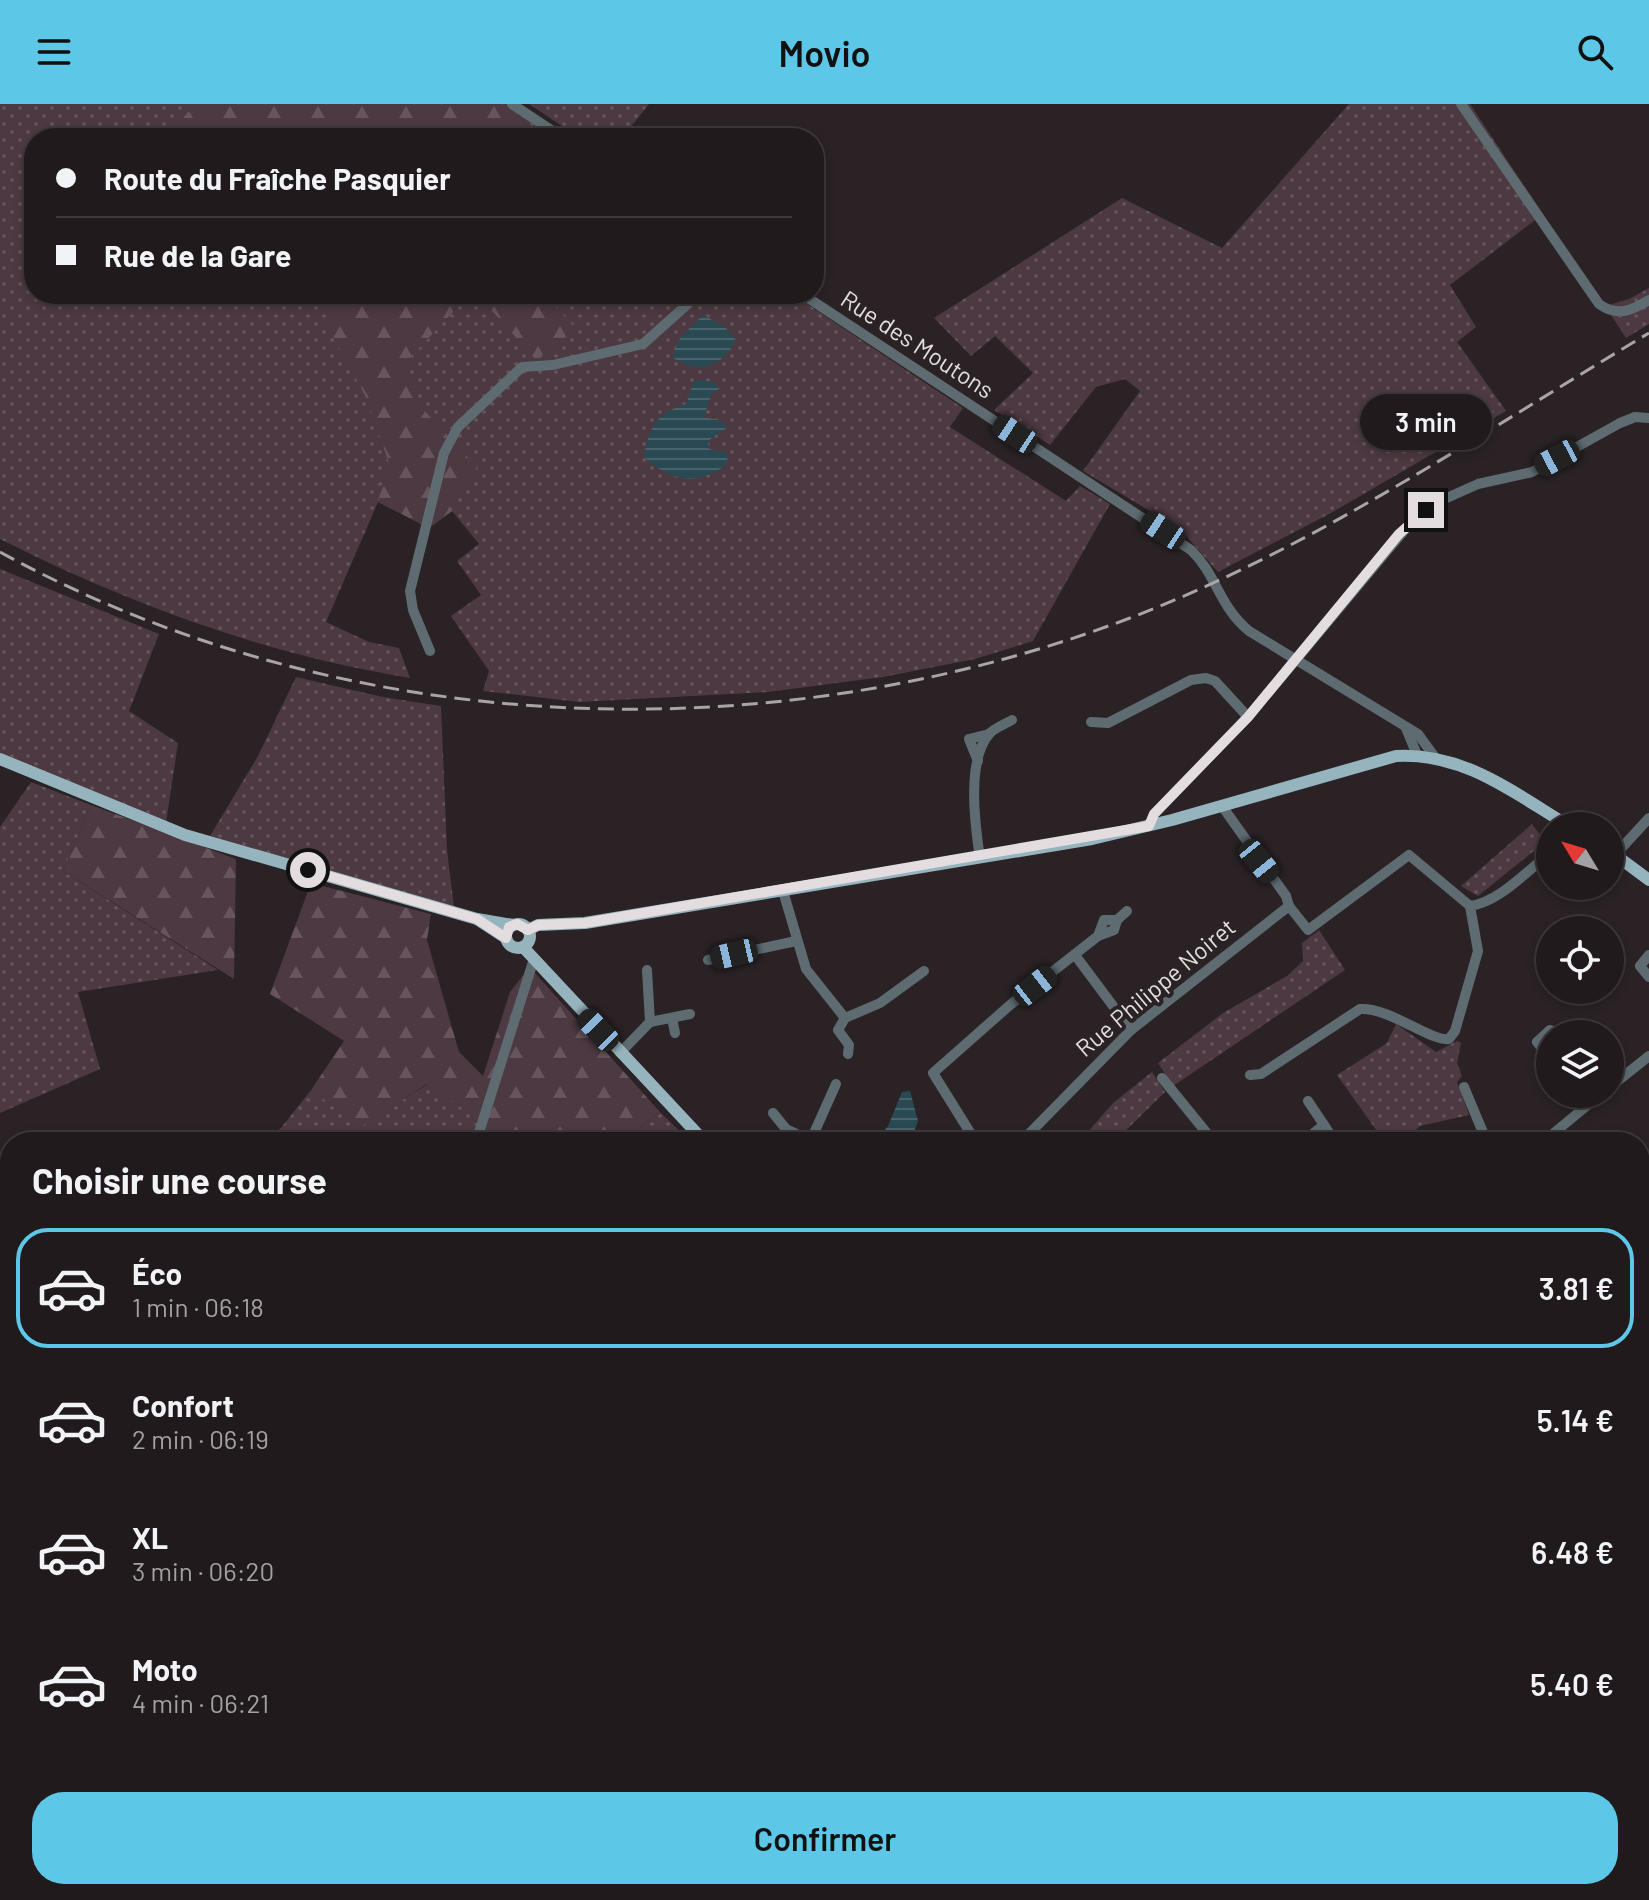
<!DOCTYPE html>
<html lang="fr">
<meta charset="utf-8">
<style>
body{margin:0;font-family:Barlow,sans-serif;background:#282325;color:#f1f3f6;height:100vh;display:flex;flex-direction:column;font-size:30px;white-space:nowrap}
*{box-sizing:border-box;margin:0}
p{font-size:26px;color:#a2a1a3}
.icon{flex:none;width:44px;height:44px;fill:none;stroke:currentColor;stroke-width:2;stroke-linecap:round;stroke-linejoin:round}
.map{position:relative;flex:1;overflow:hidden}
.side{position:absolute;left:0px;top:1028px;width:1650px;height:768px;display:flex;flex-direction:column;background:#201a1c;border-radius:32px 32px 0 0;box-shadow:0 4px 12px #0003,0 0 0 2px #3d383b}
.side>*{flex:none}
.top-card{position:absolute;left:24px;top:24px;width:800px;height:176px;border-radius:32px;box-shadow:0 4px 12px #0003,0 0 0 2px #3d383b;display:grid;align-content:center;height:176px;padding:0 32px;background:#201a1c}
.needle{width:52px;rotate:308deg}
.tools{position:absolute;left:1536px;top:708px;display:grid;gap:16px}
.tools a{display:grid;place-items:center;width:88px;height:88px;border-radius:50%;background:#201a1c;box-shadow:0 4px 12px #0003,0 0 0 2px #3d383b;font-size:40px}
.end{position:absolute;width:36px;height:36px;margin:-18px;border:10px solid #e3dddf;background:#111;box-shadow:0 0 0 4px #111}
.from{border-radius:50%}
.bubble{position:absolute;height:56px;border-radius:28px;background:#201a1c;box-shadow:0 4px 12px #0003,0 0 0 2px #3d383b;font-size:26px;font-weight:600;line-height:56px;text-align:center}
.car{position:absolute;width:24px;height:48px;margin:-24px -12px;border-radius:10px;box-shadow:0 0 6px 2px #0007;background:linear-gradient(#222 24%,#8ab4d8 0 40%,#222 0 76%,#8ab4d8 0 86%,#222 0)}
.top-card b{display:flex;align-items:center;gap:28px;height:76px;font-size:30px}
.top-card b+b{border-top:2px solid #3d383b}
.top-card i{width:20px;height:20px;background:#f1f3f6}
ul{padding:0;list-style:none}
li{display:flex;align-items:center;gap:24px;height:120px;margin:0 16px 12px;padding:0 16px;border:4px solid transparent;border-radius:32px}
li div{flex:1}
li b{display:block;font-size:30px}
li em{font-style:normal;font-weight:600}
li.on{border-color:#5dc7e8}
li>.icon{width:72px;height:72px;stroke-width:1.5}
h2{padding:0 32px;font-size:36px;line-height:96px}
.cta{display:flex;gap:16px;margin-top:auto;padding:16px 32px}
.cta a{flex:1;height:92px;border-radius:32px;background:#5dc7e8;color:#111;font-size:32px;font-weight:600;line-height:92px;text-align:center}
header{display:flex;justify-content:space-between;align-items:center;height:104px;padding:0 32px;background:#5dc7e8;color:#111;font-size:36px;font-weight:600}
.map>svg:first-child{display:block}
.grass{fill:url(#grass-dots)}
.forest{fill:url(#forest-firs)}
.water{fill:url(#water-rules)}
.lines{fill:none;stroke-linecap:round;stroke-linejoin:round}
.minor{stroke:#5e6c71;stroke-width:10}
.major{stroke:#96b4be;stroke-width:12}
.rail{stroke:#aaa4a6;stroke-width:3;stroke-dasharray:16 8;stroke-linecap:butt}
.route{stroke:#e3dddf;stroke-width:10}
.labels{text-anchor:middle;stroke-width:8;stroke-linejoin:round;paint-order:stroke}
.street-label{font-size:24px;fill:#e3dddf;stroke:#2a2225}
</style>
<header><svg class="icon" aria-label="menu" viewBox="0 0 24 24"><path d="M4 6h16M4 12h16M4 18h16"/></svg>Movio<svg class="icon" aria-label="search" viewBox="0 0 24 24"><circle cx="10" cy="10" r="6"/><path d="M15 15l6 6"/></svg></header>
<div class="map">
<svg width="1649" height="1796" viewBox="0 0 1649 1796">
<defs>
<pattern id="grass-dots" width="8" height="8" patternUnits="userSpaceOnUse" patternTransform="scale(2)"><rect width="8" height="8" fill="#4d3941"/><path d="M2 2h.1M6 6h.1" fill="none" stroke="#66555c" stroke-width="1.8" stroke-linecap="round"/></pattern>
<pattern id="forest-firs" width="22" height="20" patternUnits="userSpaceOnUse" patternTransform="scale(2)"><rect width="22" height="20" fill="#4d3941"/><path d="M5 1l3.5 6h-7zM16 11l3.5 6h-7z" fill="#66555c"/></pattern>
<pattern id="water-rules" width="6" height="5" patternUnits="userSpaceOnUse" patternTransform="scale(2)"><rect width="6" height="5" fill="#294953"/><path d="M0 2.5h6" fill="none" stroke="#48636b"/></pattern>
</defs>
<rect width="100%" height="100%" fill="#2a2225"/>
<g class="grass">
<path d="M0 0H512L561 34H34V190H792L963 304 950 323 1066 397 1080 382 1110 400 1033 537 975 555 883 573 768 588 579 598 483 587 489 567 451 512 481 491 457 457 479 440 452 407 429 424 378 398 326 518 369 538 399 544 410 574C267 551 129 500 0 435Z"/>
<path d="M529 0H649L622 34H580Z"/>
<path d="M1349 0H1470L1543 110 1450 181 1476 223 1457 238 1506 307 1331 409 1218 468 1180 425 1083 367 1140 287 1125 275 1096 283 1050 341 994 306 1033 269 995 232 971 252 934 214 1122 94 1222 144Z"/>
<path d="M1649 184V220L1626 234 1605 202 1629 195Z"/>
<path d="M0 465 159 530 129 607 178 639 166 719 0 649Z"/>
<path d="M296 573 383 593 441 602 447 746 454 803 210 732 258 652Z"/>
<path d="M31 678 91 701 63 767 218 866 78 888 100 965 0 1009V723Z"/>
<path d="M1532 720 1545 738 1478 792 1461 782Z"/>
<path d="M1319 826 1345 866 1173 982 1158 959 1223 909 1287 872 1303 857 1302 839Z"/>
<path d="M1396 920 1436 948 1457 937 1461 939 1457 959 1462 972 1457 978 1469 1011 1420 1022 1403 1038H1373L1379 1030 1337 971 1387 939Z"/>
<path d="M1152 968 1165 988 1114 1038H1079L1113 999Z"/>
<path d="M428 980 469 1009 491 1038H263L281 1024 311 986 361 1022Z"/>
<path d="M660 1008 691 1038H622Z"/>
<path d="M0 1163 10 1189V1786H262L250 1796H0Z"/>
<path d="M320 1786H416L426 1796H319Z"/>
<path d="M823 1786H932L934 1789 921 1796H815Z"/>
<path d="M1176 1786H1412L1415 1796H1162Z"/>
<path d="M1429 1786H1496L1494 1796H1432Z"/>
</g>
<g class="forest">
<path d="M195 0H501L546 34H166Z"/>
<path d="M321 190H470L406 258 419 301 477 363 452 407 429 424 378 398 389 359 366 293 331 229Z"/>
<path d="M477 190H545L576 225 536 256Z"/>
<path d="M91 701 236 755 234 875 63 767Z"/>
<path d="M311 779 431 810 427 836 459 948 483 972 510 888 525 869 534 868 660 1008 622 1038H491L469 1009 427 980 361 1023 311 986 344 937 270 890Z"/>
<path d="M761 1786H808L801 1796H744Z"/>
<path d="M932 1786H975L990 1796H940Z"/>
</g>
<g class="water">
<path d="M703 211 725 223 736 236C722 264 698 271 672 253L680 234Z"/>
<path d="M694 277H710L720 284 711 291 704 313 721 317 727 323 708 337 709 345 726 348 728 359C699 383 672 378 644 353 649 323 656 309 686 300Z"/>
<path d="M910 987 918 1017 910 1038H875L888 1022 902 988Z"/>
</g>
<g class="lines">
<g class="minor">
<path d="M512 0 563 34"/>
<path d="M1461 0 1599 200C1617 213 1631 207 1649 196"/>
<path d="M802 190 1191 446C1217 471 1218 501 1249 527L1418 630 1434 652"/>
<path d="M430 547 413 506 410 487 444 349 458 323 522 263 553 261 643 240 699 190"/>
<path d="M1091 618 1108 619 1191 576 1206 574 1215 577 1248 613"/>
<path d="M1406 624 1417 651"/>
<path d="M978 657 969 635 989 630"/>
<path d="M1222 702 1286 792 1289 802"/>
<path d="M1149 722 1154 710 1248 613 1412 417 1440 397 1478 380 1532 368 1620 319 1635 313 1649 314"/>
<path d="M1616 750 1649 714"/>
<path d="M980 754C975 721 966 655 990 629 995 624 1005 620 1012 616"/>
<path d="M783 787 806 865 845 914 838 926 849 941 848 950"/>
<path d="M1098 832 1114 826 1117 816"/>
<path d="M1075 851 1131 926"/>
<path d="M1649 851 1640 862 1649 873"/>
<path d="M708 856 796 837"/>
<path d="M647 866 650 918 690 910"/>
<path d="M672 914 675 929"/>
<path d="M845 914 880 899 924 867"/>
<path d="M620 949 650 918"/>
<path d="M1550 955 1537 938 1550 926 1561 930"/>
<path d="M1250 971 1261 970 1360 905C1389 903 1431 938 1449 935L1455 927 1478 847 1470 802C1499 798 1527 767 1550 749"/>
<path d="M1162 974 1214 1038"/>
<path d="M1464 983 1487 1038"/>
<path d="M1610 983 1649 952"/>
<path d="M1577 990 1586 1002"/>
<path d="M1308 997 1332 1033 1326 1038"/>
<path d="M773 1009 786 1025 811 1037"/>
<path d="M476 1038 533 858"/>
<path d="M810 1038 836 980"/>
<path d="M976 1038 933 969 1010 901 1098 832 1104 816H1117L1127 807"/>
<path d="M1021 1038 1131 926 1289 802 1308 826 1409 751 1470 802"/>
<path d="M1314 1038 1310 1032 1324 1021"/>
<path d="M1543 1038 1601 990"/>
<path d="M1640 1122 1649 1124"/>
<path d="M1642 1224 1649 1220"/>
<path d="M1640 1509 1649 1516"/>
<path d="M0 1561H10"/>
<path d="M1640 1729 1649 1738"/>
<path d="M423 1786 432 1796"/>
<path d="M632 1796 648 1786"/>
<path d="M809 1796 818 1786"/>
<path d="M1055 1796V1786"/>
<path d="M1501 1796 1503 1786"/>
<path d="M1553 1796 1556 1786"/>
</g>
<g class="major">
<path d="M0 655 185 731 477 815 513 821"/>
<path d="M1610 747 1649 776"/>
<path d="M477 815 506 834"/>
<circle cx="518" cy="832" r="12"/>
<path d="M528 826 538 821 585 819 1092 735 1172 716 1396 652C1463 648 1514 689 1569 722"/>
<path d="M523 843 705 1038"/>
<path d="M1421 1786 1424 1796"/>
</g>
<path class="rail" d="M0 448C343 636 767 652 1130 514 1314 444 1481 329 1649 229"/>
</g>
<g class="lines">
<path class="route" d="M308 766 477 815 506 834 509 823 517 820 528 826 538 821 585 819 1149 722 1154 710 1248 613 1399 430 1426 406"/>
</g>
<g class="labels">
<g class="street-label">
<text transform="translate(917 241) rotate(33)" y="8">Rue des Moutons</text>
<text transform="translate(1156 884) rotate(-40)" y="8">Rue Philippe Noiret</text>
</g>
</g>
</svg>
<div class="tools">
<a><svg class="needle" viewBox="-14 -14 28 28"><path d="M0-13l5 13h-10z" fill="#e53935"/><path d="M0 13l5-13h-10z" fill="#a2a1a3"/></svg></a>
<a><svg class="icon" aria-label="locate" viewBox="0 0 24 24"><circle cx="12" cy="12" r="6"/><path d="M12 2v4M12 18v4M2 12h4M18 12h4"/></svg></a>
<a><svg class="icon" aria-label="layers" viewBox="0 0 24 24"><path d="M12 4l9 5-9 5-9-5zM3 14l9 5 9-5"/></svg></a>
</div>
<i class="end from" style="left:308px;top:766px"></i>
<i class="end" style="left:1426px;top:406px"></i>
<div class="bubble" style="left:1360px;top:290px;width:132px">3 min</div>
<i class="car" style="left:1015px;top:330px;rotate:303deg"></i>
<i class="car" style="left:1557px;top:354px;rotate:242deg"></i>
<i class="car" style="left:1163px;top:426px;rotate:303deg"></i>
<i class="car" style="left:1259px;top:757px;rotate:141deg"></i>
<i class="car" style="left:734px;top:850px;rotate:257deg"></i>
<i class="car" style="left:1035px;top:882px;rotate:52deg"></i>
<i class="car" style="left:598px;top:926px;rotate:316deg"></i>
<div class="top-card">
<b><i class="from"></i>Route du Fraîche Pasquier</b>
<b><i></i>Rue de la Gare</b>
</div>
<section class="side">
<h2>Choisir une course</h2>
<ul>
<li class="on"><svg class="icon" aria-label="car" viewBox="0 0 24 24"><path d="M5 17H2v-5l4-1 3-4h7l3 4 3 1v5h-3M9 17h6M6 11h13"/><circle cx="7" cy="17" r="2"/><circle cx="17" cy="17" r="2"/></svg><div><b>Éco</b><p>1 min · 06:18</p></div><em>3.81 €</em></li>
<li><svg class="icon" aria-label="car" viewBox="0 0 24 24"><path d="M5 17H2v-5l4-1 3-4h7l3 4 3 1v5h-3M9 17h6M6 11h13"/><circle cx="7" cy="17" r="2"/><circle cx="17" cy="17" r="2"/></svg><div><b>Confort</b><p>2 min · 06:19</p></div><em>5.14 €</em></li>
<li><svg class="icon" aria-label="car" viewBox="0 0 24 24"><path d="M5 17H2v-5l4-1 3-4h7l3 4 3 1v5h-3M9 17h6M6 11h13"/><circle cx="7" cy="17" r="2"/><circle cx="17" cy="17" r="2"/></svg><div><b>XL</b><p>3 min · 06:20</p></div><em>6.48 €</em></li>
<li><svg class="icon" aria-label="car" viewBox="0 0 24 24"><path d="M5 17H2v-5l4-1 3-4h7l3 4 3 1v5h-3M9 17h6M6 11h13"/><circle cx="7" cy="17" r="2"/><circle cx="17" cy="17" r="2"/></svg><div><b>Moto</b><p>4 min · 06:21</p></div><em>5.40 €</em></li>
</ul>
<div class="cta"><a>Confirmer</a></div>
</section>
</div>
